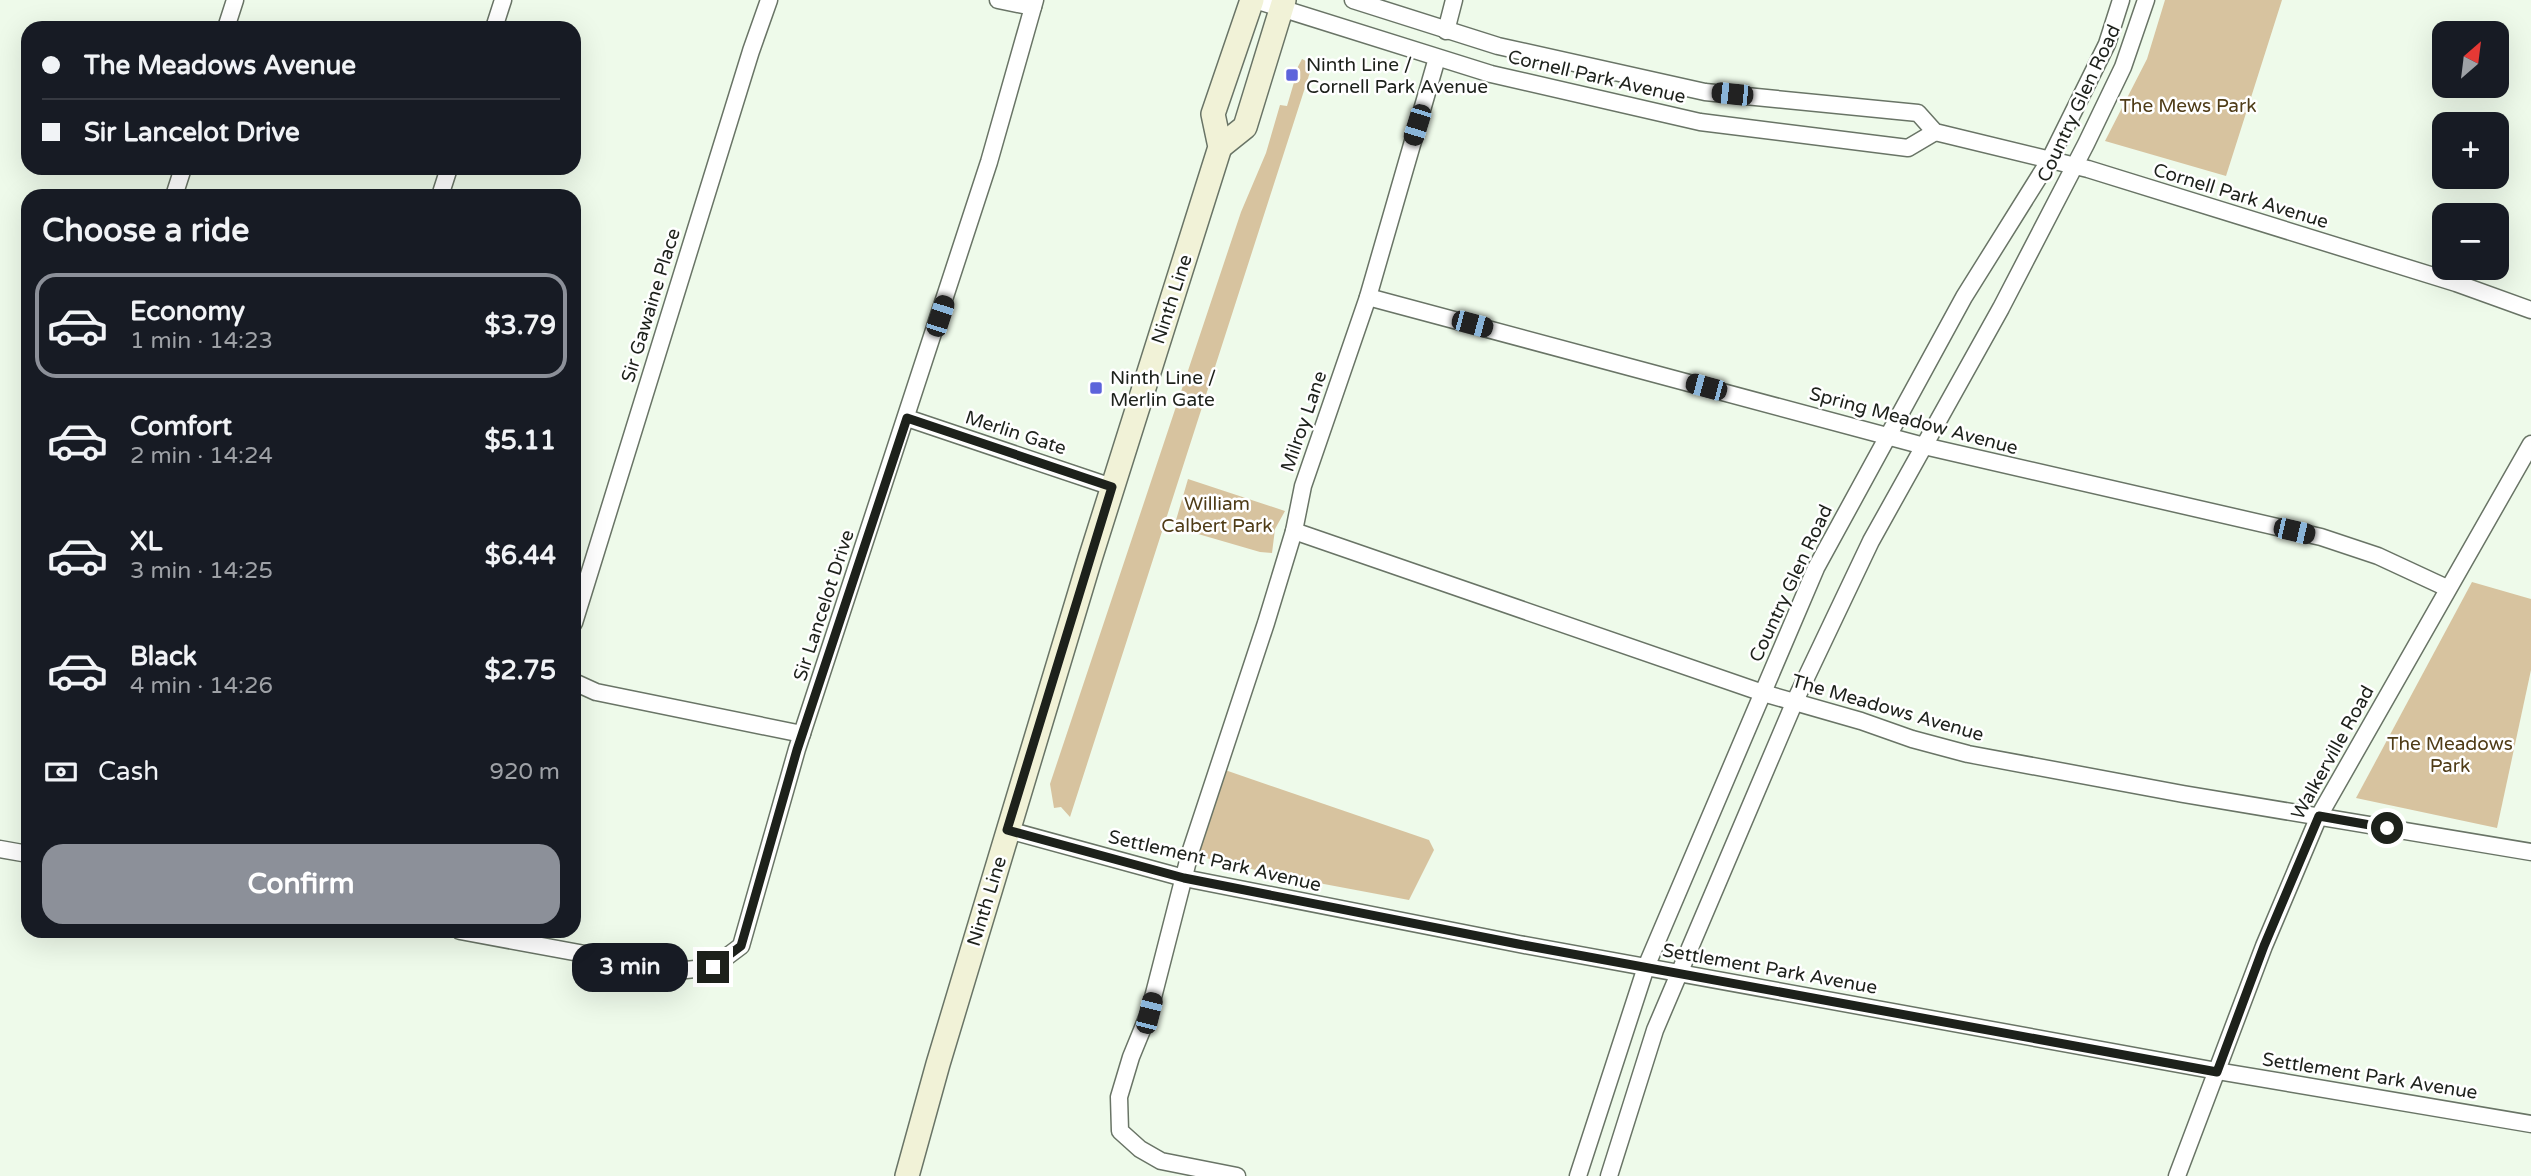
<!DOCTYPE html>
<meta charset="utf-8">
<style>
body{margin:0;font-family:"Varela Round",sans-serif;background:#20242c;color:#f1f3f6;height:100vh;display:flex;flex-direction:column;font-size:26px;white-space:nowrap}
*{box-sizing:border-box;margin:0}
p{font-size:23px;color:#9ea1a6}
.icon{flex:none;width:38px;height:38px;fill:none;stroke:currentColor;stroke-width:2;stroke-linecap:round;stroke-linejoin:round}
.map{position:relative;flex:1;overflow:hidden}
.drawer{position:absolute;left:21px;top:189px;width:560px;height:749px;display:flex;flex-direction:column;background:#171b24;border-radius:21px;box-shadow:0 7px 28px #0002}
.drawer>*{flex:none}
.guide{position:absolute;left:21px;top:21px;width:560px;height:154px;border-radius:21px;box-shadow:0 7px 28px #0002;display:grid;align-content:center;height:154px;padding:0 21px;background:#171b24}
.needle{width:46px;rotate:28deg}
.controls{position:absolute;left:2432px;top:21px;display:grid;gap:14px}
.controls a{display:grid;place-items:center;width:77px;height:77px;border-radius:14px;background:#171b24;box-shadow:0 7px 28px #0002;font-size:35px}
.end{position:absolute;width:32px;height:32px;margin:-16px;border:9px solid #1d211b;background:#fff;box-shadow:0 0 0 4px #fff}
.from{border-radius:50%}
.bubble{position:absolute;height:49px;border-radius:21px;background:#171b24;box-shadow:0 7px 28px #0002;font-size:23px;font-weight:700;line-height:49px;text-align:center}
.car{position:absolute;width:21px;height:42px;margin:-21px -10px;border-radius:9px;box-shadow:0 0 5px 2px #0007;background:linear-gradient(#222 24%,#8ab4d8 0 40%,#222 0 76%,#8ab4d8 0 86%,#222 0)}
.guide b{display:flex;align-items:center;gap:24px;height:66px;font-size:26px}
.guide b+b{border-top:2px solid #363941}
.guide i{width:18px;height:18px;background:#f1f3f6}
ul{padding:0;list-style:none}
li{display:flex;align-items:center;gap:21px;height:105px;margin:0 14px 10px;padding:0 7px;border:4px solid transparent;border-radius:21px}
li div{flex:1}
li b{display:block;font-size:26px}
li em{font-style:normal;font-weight:700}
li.active{border-color:#8c9099}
li>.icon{width:63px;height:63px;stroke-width:1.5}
h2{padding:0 21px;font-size:32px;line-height:84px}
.pay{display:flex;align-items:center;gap:18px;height:77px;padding:0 21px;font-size:26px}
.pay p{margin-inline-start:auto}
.button{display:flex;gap:14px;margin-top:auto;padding:14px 21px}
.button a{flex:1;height:80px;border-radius:21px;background:#8c9099;color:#fff;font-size:28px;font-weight:700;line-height:80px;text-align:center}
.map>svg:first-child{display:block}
.green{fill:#d7c39f}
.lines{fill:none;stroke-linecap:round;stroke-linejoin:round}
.minor-casing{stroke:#697466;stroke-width:19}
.secondary-casing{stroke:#697466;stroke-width:26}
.minor{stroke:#fff;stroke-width:16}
.secondary{stroke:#f1f2d7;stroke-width:23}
.route{stroke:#1d211b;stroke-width:9}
.poi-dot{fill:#5c63db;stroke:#fff;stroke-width:2.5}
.labels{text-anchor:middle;stroke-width:5;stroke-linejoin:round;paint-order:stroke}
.poi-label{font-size:19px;fill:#1d211b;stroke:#fff;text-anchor:start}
.street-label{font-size:19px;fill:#1d211b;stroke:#fff}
.park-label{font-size:19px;fill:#4f3c17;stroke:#fff}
</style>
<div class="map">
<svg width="2531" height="1176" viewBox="0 0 2531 1176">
<rect width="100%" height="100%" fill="#eefaea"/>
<g class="green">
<path d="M2165 0H2282L2226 176 2105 141 2147 59Z"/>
<path d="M1302 59 1308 62 1311 69 1070 817 1061 807 1054 808 1050 784 1241 212 1266 153 1280 105 1287 106 1295 79 1292 78Z"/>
<path d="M1188 479 1285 511 1275 529 1272 553 1260 552 1174 527Z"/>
<path d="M2472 582 2531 599V670L2497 828 2356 798Z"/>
<path d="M1225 770 1429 840 1434 850 1409 900 1276 875 1198 856Z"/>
</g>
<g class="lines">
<defs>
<g id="minor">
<path d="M998 0 1033 7"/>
<path d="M1255 0 1491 74 1700 122 1908 148 1935 132"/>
<path d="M1353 0 1498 46 1705 92 1918 113 1935 132 2088 169 2456 283 2531 310"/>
<path d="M226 28 235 0"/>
<path d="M494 28 503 0"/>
<path d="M1446 31 1454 0"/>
<path d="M174 196 183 168"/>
<path d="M440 196 449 168"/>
<path d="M1368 297 1924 446 2321 537 2378 556 2447 588"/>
<path d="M907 418 1112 487"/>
<path d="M1294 531 1763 693 1861 721 1912 739 1968 754 2183 794 2531 852"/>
<path d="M574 623 751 51 769 0"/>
<path d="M574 682 596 692 802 734"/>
<path d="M1008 830 1184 878 1519 944 2217 1071 2531 1124"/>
<path d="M0 849 28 854"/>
<path d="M460 931 677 971 713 967 741 946 797 749 989 162 1035 0"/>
<path d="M1237 1176 1161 1161 1140 1149 1120 1131 1119 1097 1131 1057 1149 1013 1190 853 1266 623 1294 531 1303 486 1368 297 1437 58"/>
<path d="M1578 1176 1646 967 1816 568 1964 297 2049 161 2107 44 2121 0"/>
<path d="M1609 1176 1655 1030 1795 701 1871 541 2001 308 2086 144 2123 67 2146 0"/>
<path d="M2177 1176 2264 946 2319 816 2531 444"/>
</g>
<g id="secondary">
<path d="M1220 147 1245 127 1284 0"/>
<path d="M907 1176 938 1064 1090 559 1220 147 1213 114 1252 0"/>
</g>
</defs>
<use href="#minor" class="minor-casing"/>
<use href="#secondary" class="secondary-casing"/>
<use href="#minor" class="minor"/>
<use href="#secondary" class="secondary"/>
</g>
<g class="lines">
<path class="route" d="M713 967 741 946 797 750 907 418 1112 487 1007 830 1184 878 1518 944 2217 1072 2264 946 2319 816 2387 828"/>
</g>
<g class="poi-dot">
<rect x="1285" y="68" width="14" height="14" rx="3.5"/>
<rect x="1089" y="381" width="14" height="14" rx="3.5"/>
</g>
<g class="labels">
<g class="poi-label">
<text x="1306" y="71">Ninth Line /<tspan x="1306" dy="22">Cornell Park Avenue</tspan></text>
<text x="1110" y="384">Ninth Line /<tspan x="1110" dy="22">Merlin Gate</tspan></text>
</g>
<g class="street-label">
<text transform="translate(1597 76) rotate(13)" y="7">Cornell Park Avenue</text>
<text transform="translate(2078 103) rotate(-65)" y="7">Country Glen Road</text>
<text transform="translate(2241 195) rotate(17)" y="7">Cornell Park Avenue</text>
<text transform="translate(1171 299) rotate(-72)" y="7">Ninth Line</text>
<text transform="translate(650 305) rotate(-73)" y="7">Sir Gawaine Place</text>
<text transform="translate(1914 420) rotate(15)" y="7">Spring Meadow Avenue</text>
<text transform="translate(1303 421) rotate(-71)" y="7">Milroy Lane</text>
<text transform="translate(1016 432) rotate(18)" y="7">Merlin Gate</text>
<text transform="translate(1790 583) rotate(-65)" y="7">Country Glen Road</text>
<text transform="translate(823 605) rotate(-72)" y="7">Sir Lancelot Drive</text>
<text transform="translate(1888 707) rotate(16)" y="7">The Meadows Avenue</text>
<text transform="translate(2332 752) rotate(-61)" y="7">Walkerville Road</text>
<text transform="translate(1215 860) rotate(13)" y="7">Settlement Park Avenue</text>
<text transform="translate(986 901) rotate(-73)" y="7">Ninth Line</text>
<text transform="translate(1770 968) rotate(10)" y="7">Settlement Park Avenue</text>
<text transform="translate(2370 1075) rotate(9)" y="7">Settlement Park Avenue</text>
</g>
<g class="park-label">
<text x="2188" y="112">The Mews Park</text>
<text x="1217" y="510">William<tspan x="1217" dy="22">Calbert Park</tspan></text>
<text x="2450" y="750">The Meadows<tspan x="2450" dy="22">Park</tspan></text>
</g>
</g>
</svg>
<div class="controls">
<a><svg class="needle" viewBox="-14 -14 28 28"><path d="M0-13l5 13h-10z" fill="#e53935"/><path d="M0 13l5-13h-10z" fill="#9ea1a6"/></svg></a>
<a>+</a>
<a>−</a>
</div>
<i class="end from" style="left:2387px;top:828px"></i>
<i class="end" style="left:713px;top:967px"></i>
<div class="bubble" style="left:572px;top:943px;width:116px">3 min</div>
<i class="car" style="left:1732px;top:94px;rotate:276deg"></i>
<i class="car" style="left:1417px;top:125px;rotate:197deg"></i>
<i class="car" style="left:940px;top:316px;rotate:18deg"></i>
<i class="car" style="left:1472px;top:324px;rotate:105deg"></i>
<i class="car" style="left:1706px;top:387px;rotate:285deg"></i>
<i class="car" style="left:2294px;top:531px;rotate:103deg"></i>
<i class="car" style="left:1149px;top:1013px;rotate:14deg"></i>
<div class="guide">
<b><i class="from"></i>The Meadows Avenue</b>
<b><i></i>Sir Lancelot Drive</b>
</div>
<section class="drawer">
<h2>Choose a ride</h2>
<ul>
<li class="active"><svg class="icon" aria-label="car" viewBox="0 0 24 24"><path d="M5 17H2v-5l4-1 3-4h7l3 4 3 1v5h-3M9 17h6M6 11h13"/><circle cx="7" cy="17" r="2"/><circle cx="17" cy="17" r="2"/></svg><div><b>Economy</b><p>1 min · 14:23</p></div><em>$3.79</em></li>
<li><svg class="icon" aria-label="car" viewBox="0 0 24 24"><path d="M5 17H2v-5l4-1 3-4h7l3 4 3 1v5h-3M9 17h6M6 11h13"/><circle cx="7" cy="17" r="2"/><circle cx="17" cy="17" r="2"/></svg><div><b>Comfort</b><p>2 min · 14:24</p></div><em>$5.11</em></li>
<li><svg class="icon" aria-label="car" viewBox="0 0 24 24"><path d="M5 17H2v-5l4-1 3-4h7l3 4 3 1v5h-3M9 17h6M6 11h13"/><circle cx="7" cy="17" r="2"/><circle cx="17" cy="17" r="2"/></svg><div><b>XL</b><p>3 min · 14:25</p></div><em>$6.44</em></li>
<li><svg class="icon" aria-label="car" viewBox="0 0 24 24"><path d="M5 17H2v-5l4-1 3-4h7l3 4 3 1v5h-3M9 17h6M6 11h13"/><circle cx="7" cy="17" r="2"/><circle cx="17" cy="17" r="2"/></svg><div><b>Black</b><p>4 min · 14:26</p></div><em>$2.75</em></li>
</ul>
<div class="pay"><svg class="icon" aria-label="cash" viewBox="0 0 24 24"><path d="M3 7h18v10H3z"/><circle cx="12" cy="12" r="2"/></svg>Cash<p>920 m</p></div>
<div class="button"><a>Confirm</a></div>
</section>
</div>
